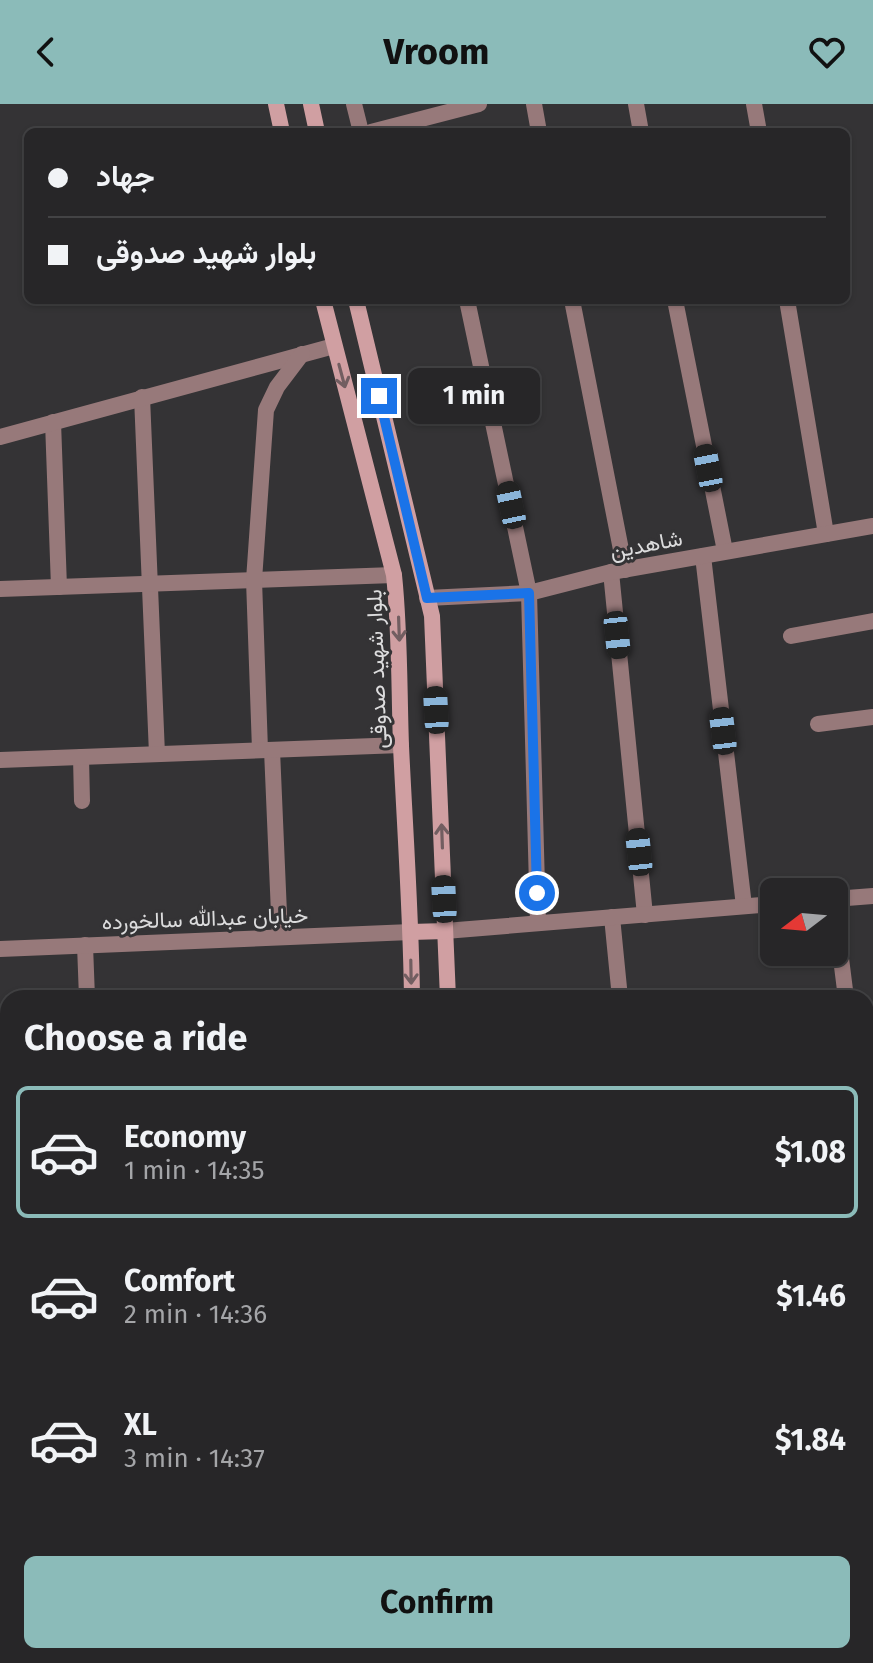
<!DOCTYPE html>
<meta charset="utf-8">
<style>
body{margin:0;font-family:"Fira Sans",Vazirmatn,sans-serif;background:#2f2e30;color:#f1f3f6;height:100vh;display:flex;flex-direction:column;font-size:30px;white-space:nowrap}
*{box-sizing:border-box;margin:0}
p{font-size:26px;color:#a4a5a8}
.icon{flex:none;width:44px;height:44px;fill:none;stroke:currentColor;stroke-width:2;stroke-linecap:round;stroke-linejoin:round}
.map{position:relative;flex:1;overflow:hidden}
.sheet{position:absolute;left:0px;top:886px;width:874px;height:674px;display:flex;flex-direction:column;background:#272628;border-radius:24px 24px 0 0;box-shadow:0 2px 6px #0004,0 0 0 2px #434345}
.sheet>*{flex:none}
.guide{position:absolute;left:24px;top:24px;width:826px;height:176px;border-radius:12px;box-shadow:0 2px 6px #0004,0 0 0 2px #434345;display:grid;align-content:center;height:176px;padding:0 24px;background:#272628}
.needle{width:52px;rotate:254deg}
.controls{position:absolute;left:760px;top:774px;display:grid;gap:16px}
.controls a{display:grid;place-items:center;width:88px;height:88px;border-radius:12px;background:#272628;box-shadow:0 2px 6px #0004,0 0 0 2px #434345;font-size:40px}
.end{position:absolute;width:36px;height:36px;margin:-18px;border:10px solid #1a73e8;background:#fff;box-shadow:0 0 0 4px #fff}
.from{border-radius:50%}
.bubble{position:absolute;height:56px;border-radius:12px;background:#272628;box-shadow:0 2px 6px #0004,0 0 0 2px #434345;font-size:26px;font-weight:700;line-height:56px;text-align:center}
.car{position:absolute;width:24px;height:48px;margin:-24px -12px;border-radius:10px;box-shadow:0 0 6px 2px #0007;background:linear-gradient(#222 24%,#8ab4d8 0 40%,#222 0 76%,#8ab4d8 0 86%,#222 0)}
.guide b{display:flex;align-items:center;gap:28px;height:76px;font-size:30px}
.guide b+b{border-top:2px solid #434345}
.guide i{width:20px;height:20px;background:#f1f3f6}
ul{padding:0;list-style:none}
li{display:flex;align-items:center;gap:24px;height:132px;margin:0 16px 12px;padding:0 8px;border:4px solid transparent;border-radius:12px}
li div{flex:1}
li b{display:block;font-size:30px}
li em{font-style:normal;font-weight:700}
li.current{border-color:#8bbbb9}
li>.icon{width:72px;height:72px;stroke-width:1.5}
h2{padding:0 24px;font-size:36px;line-height:96px}
.button{display:flex;gap:16px;margin-top:auto;padding:16px 24px}
.button a{flex:1;height:92px;border-radius:12px;background:#8bbbb9;color:#111;font-size:32px;font-weight:700;line-height:92px;text-align:center}
header{display:flex;justify-content:space-between;align-items:center;height:104px;padding:0 24px;background:#8bbbb9;color:#111;font-size:36px;font-weight:700}
.map>svg:first-child{display:block}
.lines{fill:none;stroke-linecap:round;stroke-linejoin:round}
.minor{stroke:#97797a;stroke-width:16}
.tertiary{stroke:#97797a;stroke-width:16}
.secondary{stroke:#d09fa2;stroke-width:16}
.oneway{stroke:#725e61}
.route{stroke:#1a73e8;stroke-width:10}
.labels{text-anchor:middle;stroke-width:6;stroke-linejoin:round;paint-order:stroke}
.street-label{font-size:22px;fill:#dcdcdd;stroke:#343335}
</style>
<header><svg class="icon" aria-label="back" viewBox="0 0 24 24"><path d="M15 5l-7 7 7 7"/></svg>Vroom<svg class="icon" aria-label="heart" viewBox="0 0 24 24"><path d="M12 20l-8-8c-3-5 5-10 8-4 3-6 11-1 8 4z"/></svg></header>
<div class="map">
<svg width="873" height="1559" viewBox="0 0 873 1559">
<rect width="100%" height="100%" fill="#343335"/>
<g class="lines">
<g class="minor">
<path d="M354 0 361 28"/>
<path d="M534 0 539 28"/>
<path d="M636 0 641 28"/>
<path d="M754 0 759 28"/>
<path d="M371 28 479 0"/>
<path d="M467 196 529 489 538 819"/>
<path d="M572 196 625 466"/>
<path d="M675 196 725 447"/>
<path d="M787 196 826 430"/>
<path d="M142 293 157 650"/>
<path d="M53 318 59 483"/>
<path d="M0 333 334 242"/>
<path d="M703 452 744 802"/>
<path d="M611 468 645 811"/>
<path d="M0 485 394 471"/>
<path d="M427 494 529 489 611 468 873 422"/>
<path d="M791 532 873 517"/>
<path d="M818 620 873 613"/>
<path d="M260 646 254 476 266 306 277 283 302 250"/>
<path d="M272 646 280 833"/>
<path d="M81 653 82 697"/>
<path d="M0 656 401 641"/>
<path d="M834 795 873 792"/>
<path d="M834 799 846 894"/>
<path d="M612 813 620 894"/>
<path d="M445 827 774 800"/>
<path d="M85 841 87 894"/>
<path d="M0 845 411 828"/>
<path d="M0 1031H8"/>
<path d="M866 1047 873 1094"/>
<path d="M866 1152H873"/>
<path d="M0 1199H8"/>
<path d="M0 1438 8 1511"/>
<path d="M12 1552 13 1559"/>
<path d="M118 1552 119 1559"/>
<path d="M220 1552 221 1559"/>
<path d="M324 1552 327 1559"/>
<path d="M648 1552 649 1559"/>
<path d="M758 1552 759 1559"/>
<path d="M864 1552 865 1559"/>
</g>
<g class="tertiary">
<path d="M866 1287H873"/>
<path d="M0 1327H8"/>
</g>
<g class="secondary">
<path d="M276 0 282 28"/>
<path d="M311 0 317 28"/>
<path d="M323 196 394 471C400 528 399 585 401 642 405 726 411 810 412 894"/>
<path d="M356 196 432 512 448 894"/>
<path d="M411 828 445 827"/>
<path d="M433 1552 434 1559"/>
<path d="M476 1552V1559"/>
</g>
</g>
<defs><path id="oneway-shaft" d="M-6 0H5M1.5-3L5.5 0L1.5 3" fill="none" stroke-width="1.6" stroke-linecap="round" stroke-linejoin="round" transform="scale(2)"/></defs>
<g class="oneway">
<use href="#oneway-shaft" transform="translate(342 272) rotate(75)"/>
<use href="#oneway-shaft" transform="translate(399 525) rotate(88)"/>
<use href="#oneway-shaft" transform="translate(442 732) rotate(-92)"/>
<use href="#oneway-shaft" transform="translate(411 868) rotate(89)"/>
</g>
<g class="lines">
<path class="route" d="M379 292 427 494 529 489 537 789"/>
</g>
<g class="labels">
<g class="street-label">
<text transform="translate(646 440) rotate(-11)" y="8">شاهدین</text>
<text transform="translate(376 565) rotate(-92)" y="8">بلوار شهید صدوقی</text>
<text transform="translate(205 814) rotate(-2)" y="8">خیابان عبدالله سالخورده</text>
</g>
</g>
</svg>
<div class="controls">
<a><svg class="needle" viewBox="-14 -14 28 28"><path d="M0-13l5 13h-10z" fill="#e53935"/><path d="M0 13l5-13h-10z" fill="#a4a5a8"/></svg></a>
</div>
<i class="end from" style="left:537px;top:789px"></i>
<i class="end" style="left:379px;top:292px"></i>
<div class="bubble" style="left:408px;top:264px;width:132px">1 min</div>
<i class="car" style="left:708px;top:364px;rotate:349deg"></i>
<i class="car" style="left:511px;top:401px;rotate:348deg"></i>
<i class="car" style="left:617px;top:531px;rotate:174deg"></i>
<i class="car" style="left:436px;top:606px;rotate:357deg"></i>
<i class="car" style="left:723px;top:627px;rotate:353deg"></i>
<i class="car" style="left:639px;top:748px;rotate:354deg"></i>
<i class="car" style="left:444px;top:795px;rotate:357deg"></i>
<div class="guide">
<b><i class="from"></i>جهاد</b>
<b><i></i>بلوار شهید صدوقی</b>
</div>
<section class="sheet">
<h2>Choose a ride</h2>
<ul>
<li class="current"><svg class="icon" aria-label="car" viewBox="0 0 24 24"><path d="M5 17H2v-5l4-1 3-4h7l3 4 3 1v5h-3M9 17h6M6 11h13"/><circle cx="7" cy="17" r="2"/><circle cx="17" cy="17" r="2"/></svg><div><b>Economy</b><p>1 min · 14:35</p></div><em>$1.08</em></li>
<li><svg class="icon" aria-label="car" viewBox="0 0 24 24"><path d="M5 17H2v-5l4-1 3-4h7l3 4 3 1v5h-3M9 17h6M6 11h13"/><circle cx="7" cy="17" r="2"/><circle cx="17" cy="17" r="2"/></svg><div><b>Comfort</b><p>2 min · 14:36</p></div><em>$1.46</em></li>
<li><svg class="icon" aria-label="car" viewBox="0 0 24 24"><path d="M5 17H2v-5l4-1 3-4h7l3 4 3 1v5h-3M9 17h6M6 11h13"/><circle cx="7" cy="17" r="2"/><circle cx="17" cy="17" r="2"/></svg><div><b>XL</b><p>3 min · 14:37</p></div><em>$1.84</em></li>
</ul>
<div class="button"><a>Confirm</a></div>
</section>
</div>
